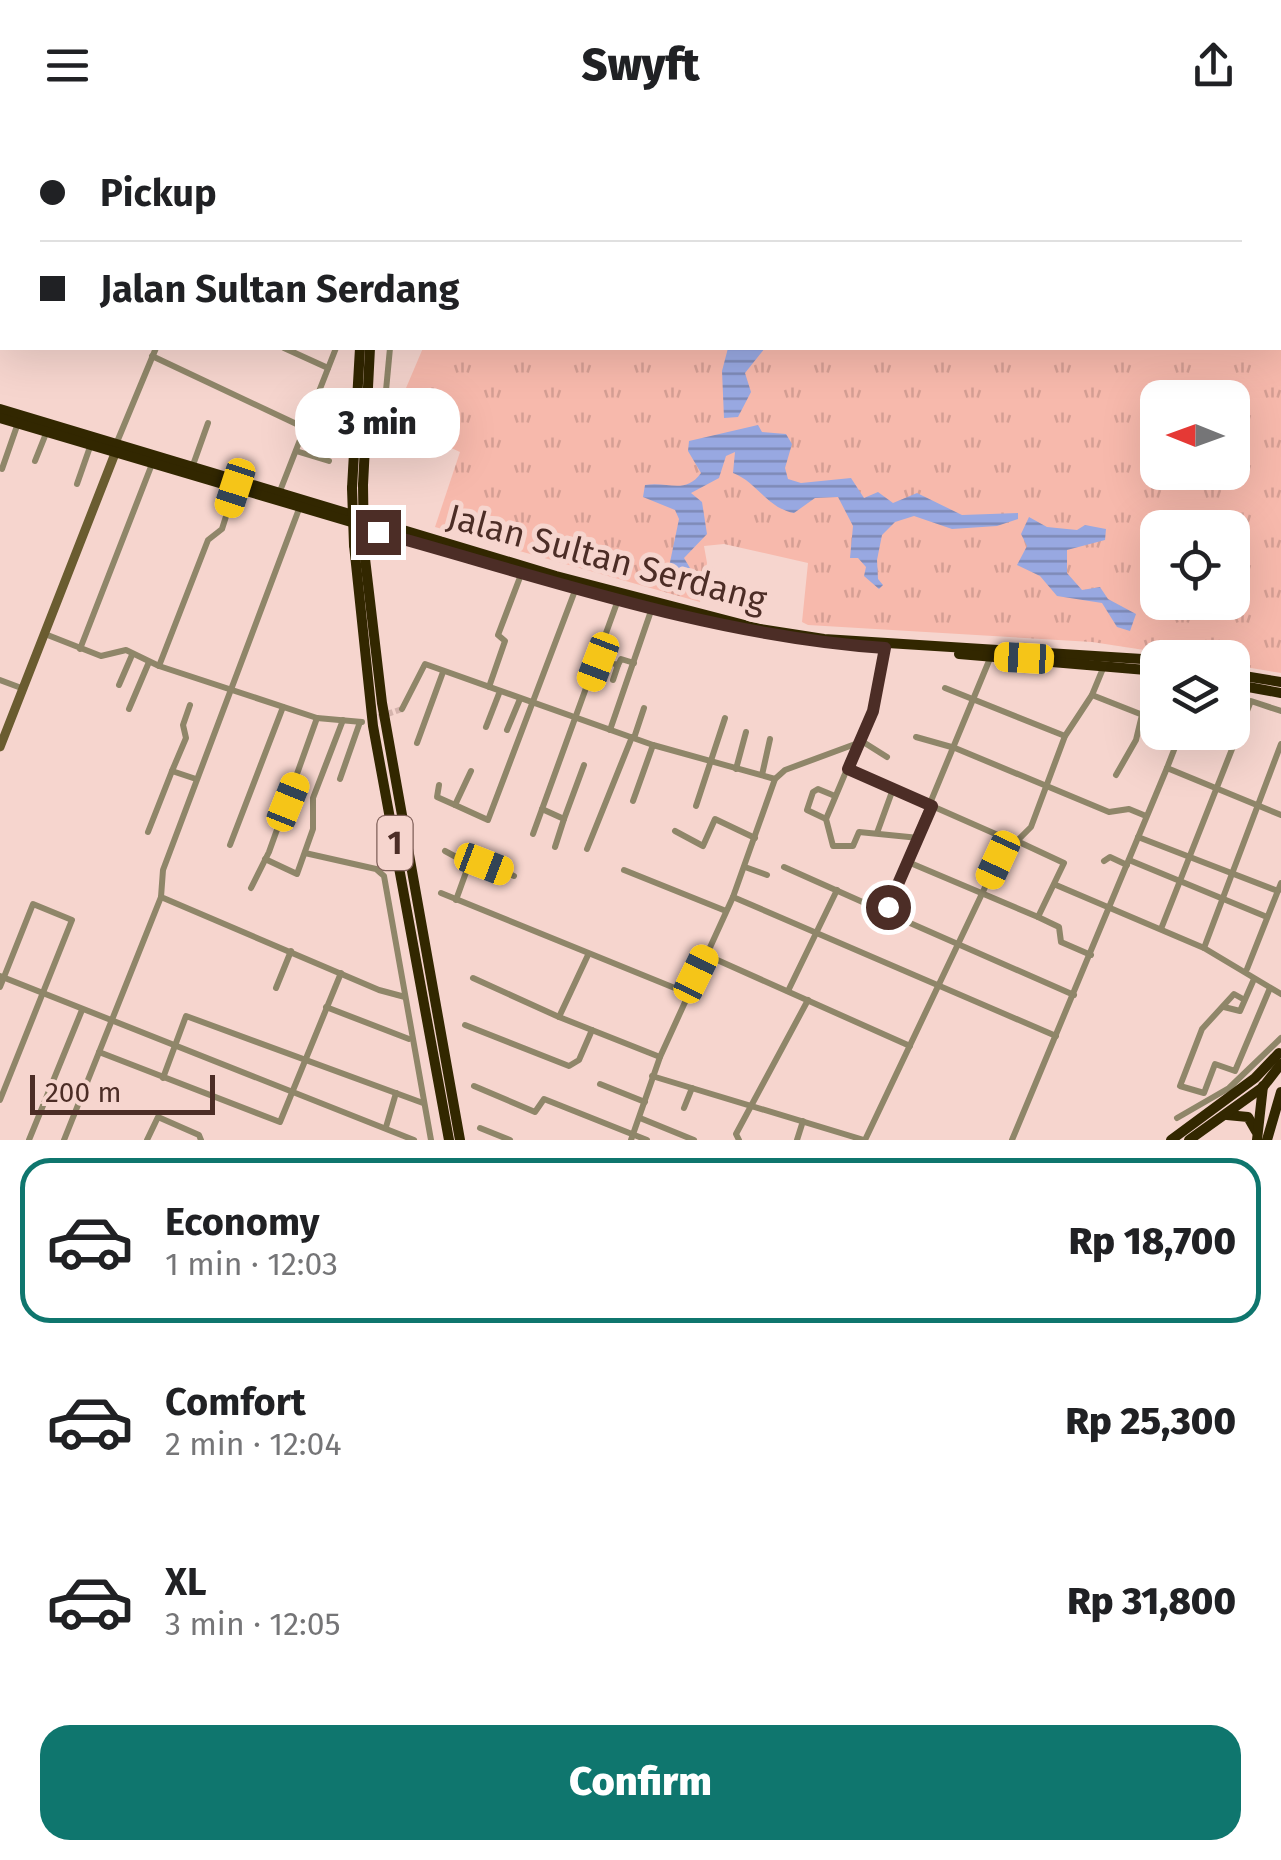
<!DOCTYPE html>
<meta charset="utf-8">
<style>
body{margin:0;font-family:"Fira Sans",sans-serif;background:#f2f2f2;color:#202124;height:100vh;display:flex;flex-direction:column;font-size:38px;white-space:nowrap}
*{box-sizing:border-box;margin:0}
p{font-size:32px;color:#757577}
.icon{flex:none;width:55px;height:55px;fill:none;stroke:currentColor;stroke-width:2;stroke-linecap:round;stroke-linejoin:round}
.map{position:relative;height:1010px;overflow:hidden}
.panel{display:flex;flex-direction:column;background:#fff;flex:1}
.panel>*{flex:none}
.banner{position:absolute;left:0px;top:0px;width:1282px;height:220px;box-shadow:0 10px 40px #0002;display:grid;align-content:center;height:220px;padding:0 40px;background:#fff}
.needle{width:65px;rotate:271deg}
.tools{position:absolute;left:1140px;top:250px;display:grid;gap:20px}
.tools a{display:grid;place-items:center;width:110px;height:110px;border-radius:20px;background:#fff;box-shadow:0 10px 40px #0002;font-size:50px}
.scale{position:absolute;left:30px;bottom:25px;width:185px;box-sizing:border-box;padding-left:10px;border:5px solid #4c2d26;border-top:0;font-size:28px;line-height:35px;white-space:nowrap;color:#4c2d26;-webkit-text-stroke:8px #f6d5ce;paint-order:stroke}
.end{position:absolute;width:45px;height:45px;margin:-22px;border:12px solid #4c2d26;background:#fff;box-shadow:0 0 0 5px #fff}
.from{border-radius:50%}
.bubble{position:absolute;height:70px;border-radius:30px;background:#fff;box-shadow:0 10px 40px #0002;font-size:32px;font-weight:800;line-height:70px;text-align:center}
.car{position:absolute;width:30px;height:60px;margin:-30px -15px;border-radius:12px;box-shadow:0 0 8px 2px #0007;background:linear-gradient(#f5c518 24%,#345 0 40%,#f5c518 0 76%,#345 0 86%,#f5c518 0)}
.banner b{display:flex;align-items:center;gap:35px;height:95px;font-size:38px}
.banner b+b{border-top:2px solid #e0e0e0}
.banner i{width:25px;height:25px;background:#202124}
ul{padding:18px 0 0;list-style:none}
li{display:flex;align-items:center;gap:30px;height:165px;margin:0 20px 15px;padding:0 20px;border:5px solid transparent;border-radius:30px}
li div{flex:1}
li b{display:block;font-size:38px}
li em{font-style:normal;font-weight:800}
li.on{border-color:#0f766e}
li>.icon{width:90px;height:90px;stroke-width:1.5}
.action{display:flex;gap:20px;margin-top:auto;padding:20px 40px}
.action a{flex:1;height:115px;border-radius:30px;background:#0f766e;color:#fff;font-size:40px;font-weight:800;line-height:115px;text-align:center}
header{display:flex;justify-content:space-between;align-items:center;height:130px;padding:0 40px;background:#fff;font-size:45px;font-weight:800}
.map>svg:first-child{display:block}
.grass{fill:url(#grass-tufts);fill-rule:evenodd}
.water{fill:url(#water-rules)}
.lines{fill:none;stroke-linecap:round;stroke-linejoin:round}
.street-tunnel{stroke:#d4b3ac;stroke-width:6;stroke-dasharray:6 3;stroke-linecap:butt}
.street{stroke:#8f8669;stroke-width:6}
.secondary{stroke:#6a5c30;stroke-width:9}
.highway{stroke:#322700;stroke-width:10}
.highway-bridge{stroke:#322700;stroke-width:10}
.route{stroke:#4c2d26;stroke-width:12}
.labels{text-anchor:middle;stroke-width:10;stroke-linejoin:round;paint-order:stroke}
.shield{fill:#f6d5ce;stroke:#7f5f58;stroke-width:2.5}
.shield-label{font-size:32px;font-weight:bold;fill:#4c2d26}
.street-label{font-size:35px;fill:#4c2d26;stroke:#f6d5ce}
</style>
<header><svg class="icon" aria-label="menu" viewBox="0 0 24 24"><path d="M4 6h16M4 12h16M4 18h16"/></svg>Swyft<svg class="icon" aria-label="share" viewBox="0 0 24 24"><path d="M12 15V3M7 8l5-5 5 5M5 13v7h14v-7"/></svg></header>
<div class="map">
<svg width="1281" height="1010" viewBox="0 0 1281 1010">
<defs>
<pattern id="grass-tufts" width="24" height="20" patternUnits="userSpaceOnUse" patternTransform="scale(2.5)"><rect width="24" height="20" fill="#f7b9ac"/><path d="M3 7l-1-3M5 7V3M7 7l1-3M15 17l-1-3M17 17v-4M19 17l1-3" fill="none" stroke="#d59f94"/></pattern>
<pattern id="water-rules" width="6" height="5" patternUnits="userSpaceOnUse" patternTransform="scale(2.5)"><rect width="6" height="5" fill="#98a8e1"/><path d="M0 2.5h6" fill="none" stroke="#7e89b6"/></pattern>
</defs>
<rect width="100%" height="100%" fill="#f6d5ce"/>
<path class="grass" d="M1281 98V543L1233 535 1232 528 1190 527 1092 512 808 495 802 492 808 433 724 414 704 416 707 433 700 472 435 397 460 322 392 291 423 218H1280ZM1158 268H1232V342H1158ZM1158 398H1232V472H1158Z"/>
<g class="water">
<path d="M611 0H867L610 2Z"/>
<path d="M728 218H765L745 243 751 262 738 287 724 288 722 241Z"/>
<path d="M758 295 762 302 786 304 792 314 785 338 788 349 801 353 851 348 864 368 878 362 893 373 917 363 962 385 1018 383V389L997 396 952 399 914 386 895 392 882 405 877 430 878 449 883 455 879 459 864 446 866 437 858 428H850L853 396 838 367 815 368 794 383C767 378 757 352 733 343L735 322 726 326 719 348 691 363 702 372 707 404 684 428 696 448 693 457 672 452 669 437 679 389 675 380 643 367 645 355C668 351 685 365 701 343L688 321 689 311Z"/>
<path d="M1029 387 1047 397 1077 400 1085 395 1106 399 1105 410 1067 420V443L1082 460 1100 457 1108 469 1136 484 1130 501 1117 497 1102 473 1057 466 1040 446 1017 435 1027 416 1021 404Z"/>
</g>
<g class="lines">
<path class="street-tunnel" d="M370 590 402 579"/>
<g class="street">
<path d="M263 0 270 2"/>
<path d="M460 0 465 2"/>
<path d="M241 2 242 0"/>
<path d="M380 2 381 0"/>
<path d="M432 2V0"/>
<path d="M1212 2 1213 0"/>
<path d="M0 148 1 149"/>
<path d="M284 218 328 238"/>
<path d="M152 226 305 298"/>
<path d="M385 271 390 218"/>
<path d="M308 290 333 300"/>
<path d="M117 312 156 218"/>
<path d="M296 321 329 331"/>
<path d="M35 331 47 301"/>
<path d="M193 335 208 293"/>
<path d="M2 339 18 293"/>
<path d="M77 354 91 314"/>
<path d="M280 361 336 218"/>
<path d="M299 379 163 740 161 767 379 860 405 867"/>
<path d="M45 504 101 526 126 520 159 536 317 588 362 592"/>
<path d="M80 519 152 334"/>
<path d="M598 529 618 535 621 529 634 533"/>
<path d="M159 536 208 410 222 399 235 358"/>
<path d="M0 550 24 559"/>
<path d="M613 550 618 535"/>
<path d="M119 555 132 525"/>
<path d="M489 557 505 511 498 505 522 442"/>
<path d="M945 558 1065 606"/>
<path d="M1092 565 1158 591"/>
<path d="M129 579 149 532"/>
<path d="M402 579 425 534 653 615 775 649"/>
<path d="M486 597 500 561"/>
<path d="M507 600 520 569"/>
<path d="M610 600 652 478"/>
<path d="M916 607 955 618 1109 682 1129 679 1146 686"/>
<path d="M634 608 644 578"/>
<path d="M860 610 887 627"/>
<path d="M417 613 443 542"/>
<path d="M858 613 826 689 833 716H853L859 702 919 708"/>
<path d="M1167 638 1181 602"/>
<path d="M736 639 746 602"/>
<path d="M848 639 1016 713"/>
<path d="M172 641 186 608 183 595 190 575"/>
<path d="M471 641 455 675 488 690 576 458"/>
<path d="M762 645 770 609"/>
<path d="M1116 645 1136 610 1142 585"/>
<path d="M340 649 360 592"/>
<path d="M439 655 437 667 455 675"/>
<path d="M633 671 653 615"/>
<path d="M696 676 725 588"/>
<path d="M542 679 564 689 555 717"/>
<path d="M564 689 584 635"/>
<path d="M826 689 807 680 813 662 818 659 835 666"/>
<path d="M675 701 703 716 715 689 755 708"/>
<path d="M148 702 172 641 196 649"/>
<path d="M877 703 893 659"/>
<path d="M533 704 618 470"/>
<path d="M1138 707 1278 761"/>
<path d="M1019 712 1064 733 1038 787 1059 797 1061 812 1091 825"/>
<path d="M230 715 283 577"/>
<path d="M587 719 632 607"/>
<path d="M445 721 469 734 456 770"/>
<path d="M305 723 376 739 384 746 431 1010"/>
<path d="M265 729 297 744 313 699V668L343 590"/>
<path d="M1129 730 1267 787"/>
<path d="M1104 731 1110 727 1127 735"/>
<path d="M908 732 1038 787"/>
<path d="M469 734 474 730 514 746"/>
<path d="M745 737 767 745"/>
<path d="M784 737 885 782 991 526"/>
<path d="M624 740 726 781"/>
<path d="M1056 755 1204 818 1281 864"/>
<path d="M251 758 269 722 317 588"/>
<path d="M441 763 687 863"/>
<path d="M733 767 1056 906"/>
<path d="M885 782 1074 865"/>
<path d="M1161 799 1251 571 1281 581"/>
<path d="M1204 818 1281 614"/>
<path d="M588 825 559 887 660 927"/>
<path d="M706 825 910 916"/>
<path d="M1247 839 1281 753"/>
<path d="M0 846 414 1010"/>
<path d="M473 848 559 887"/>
<path d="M0 857 33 774 72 790 0 970"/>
<path d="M276 858 291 821"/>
<path d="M788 861 837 760"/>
<path d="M1243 869 1234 864 1202 899 1180 956 1204 963 1215 934 1235 941 1270 858"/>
<path d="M326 877 409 909"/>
<path d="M1224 877 1240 881 1254 849"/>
<path d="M465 895 569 936 579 930 592 900"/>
<path d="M99 922 280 992 341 843"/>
<path d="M652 946 864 1010"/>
<path d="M163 948 186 886 423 973"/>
<path d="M600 954 645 972"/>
<path d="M474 956 535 982 544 969 647 1010"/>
<path d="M684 978 692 958"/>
<path d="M640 988 694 1010"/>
<path d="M1177 988 1229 958 1281 908"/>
<path d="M386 997 396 963"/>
<path d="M480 998 510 1010"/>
<path d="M29 1010 82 880"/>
<path d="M64 1010 161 767"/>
<path d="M147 1010 158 987 199 1005 201 1010"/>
<path d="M631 1010 660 927 733 767 775 649 785 640 858 613 873 581 885 518"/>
<path d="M739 1010 736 1004 808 870"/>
<path d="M797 1010 803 991"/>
<path d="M865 1010 998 730 1031 697 1065 606 1092 565 1104 536"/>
<path d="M1012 1010 1167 638 1281 685"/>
</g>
<path class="secondary" d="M0 617 116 321"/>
<g class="highway">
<path d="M402 2 403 0"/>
<path d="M414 2V0"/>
<path d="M0 279 556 446 760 499 824 509 1158 530"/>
<path d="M0 288 493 434"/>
<path d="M363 355 370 218"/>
<path d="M352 358 360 218"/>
<path d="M354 415 373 596 449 1010"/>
<path d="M364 420 382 573 460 1010"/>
<path d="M959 524 1158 541"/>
<path d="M1232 544 1281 552"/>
<path d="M1232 554 1281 563"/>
<path d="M1227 985 1248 987 1256 1001"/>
<path d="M1171 1010 1255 948 1279 923"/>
<path d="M1189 1010 1263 957 1281 934"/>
<path d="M1257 1010 1263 956"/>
<path d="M1267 1010 1281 962"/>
</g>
<g class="highway-bridge">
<path d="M363 355 364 420"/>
<path d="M352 358 354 415"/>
</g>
</g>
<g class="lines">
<path class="route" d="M378 402C545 448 711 506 885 518L873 581 848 639 932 676 888 777"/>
</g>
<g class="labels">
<rect class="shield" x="377.5" y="686" width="35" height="54" rx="8"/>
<g class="shield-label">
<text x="395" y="724">1</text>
</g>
<g class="street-label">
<text transform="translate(607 428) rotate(15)" y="12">Jalan Sultan Serdang</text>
</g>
</g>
</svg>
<div class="tools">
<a><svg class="needle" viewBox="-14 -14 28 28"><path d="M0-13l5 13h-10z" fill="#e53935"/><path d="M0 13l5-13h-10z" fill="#757577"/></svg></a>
<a><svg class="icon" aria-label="locate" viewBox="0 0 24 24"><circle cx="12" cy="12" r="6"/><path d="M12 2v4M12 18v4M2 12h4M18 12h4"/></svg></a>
<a><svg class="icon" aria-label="layers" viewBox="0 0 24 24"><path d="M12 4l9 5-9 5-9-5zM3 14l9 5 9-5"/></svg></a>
</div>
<div class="scale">200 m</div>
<i class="end from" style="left:888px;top:777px"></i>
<i class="end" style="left:378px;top:402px"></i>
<div class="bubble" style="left:295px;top:258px;width:165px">3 min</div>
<i class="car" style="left:235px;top:358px;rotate:198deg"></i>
<i class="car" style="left:1024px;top:528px;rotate:273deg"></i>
<i class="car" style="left:598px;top:532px;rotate:201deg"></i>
<i class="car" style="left:288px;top:672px;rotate:22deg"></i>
<i class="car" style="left:998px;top:730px;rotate:205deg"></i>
<i class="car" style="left:484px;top:734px;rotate:111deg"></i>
<i class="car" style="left:696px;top:844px;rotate:26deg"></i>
<div class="banner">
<b><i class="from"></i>Pickup</b>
<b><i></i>Jalan Sultan Serdang</b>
</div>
</div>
<section class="panel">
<ul>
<li class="on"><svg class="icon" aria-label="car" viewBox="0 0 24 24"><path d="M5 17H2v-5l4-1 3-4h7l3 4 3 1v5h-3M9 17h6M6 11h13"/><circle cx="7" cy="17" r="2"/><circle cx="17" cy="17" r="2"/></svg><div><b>Economy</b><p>1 min · 12:03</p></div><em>Rp 18,700</em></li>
<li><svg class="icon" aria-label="car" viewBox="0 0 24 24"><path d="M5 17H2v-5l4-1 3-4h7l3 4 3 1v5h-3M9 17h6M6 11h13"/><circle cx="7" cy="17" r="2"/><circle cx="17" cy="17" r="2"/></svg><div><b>Comfort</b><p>2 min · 12:04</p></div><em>Rp 25,300</em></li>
<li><svg class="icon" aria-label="car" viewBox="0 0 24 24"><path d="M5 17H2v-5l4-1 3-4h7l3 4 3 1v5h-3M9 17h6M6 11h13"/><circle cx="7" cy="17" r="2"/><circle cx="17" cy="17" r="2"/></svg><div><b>XL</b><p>3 min · 12:05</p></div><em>Rp 31,800</em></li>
</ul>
<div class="action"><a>Confirm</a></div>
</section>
